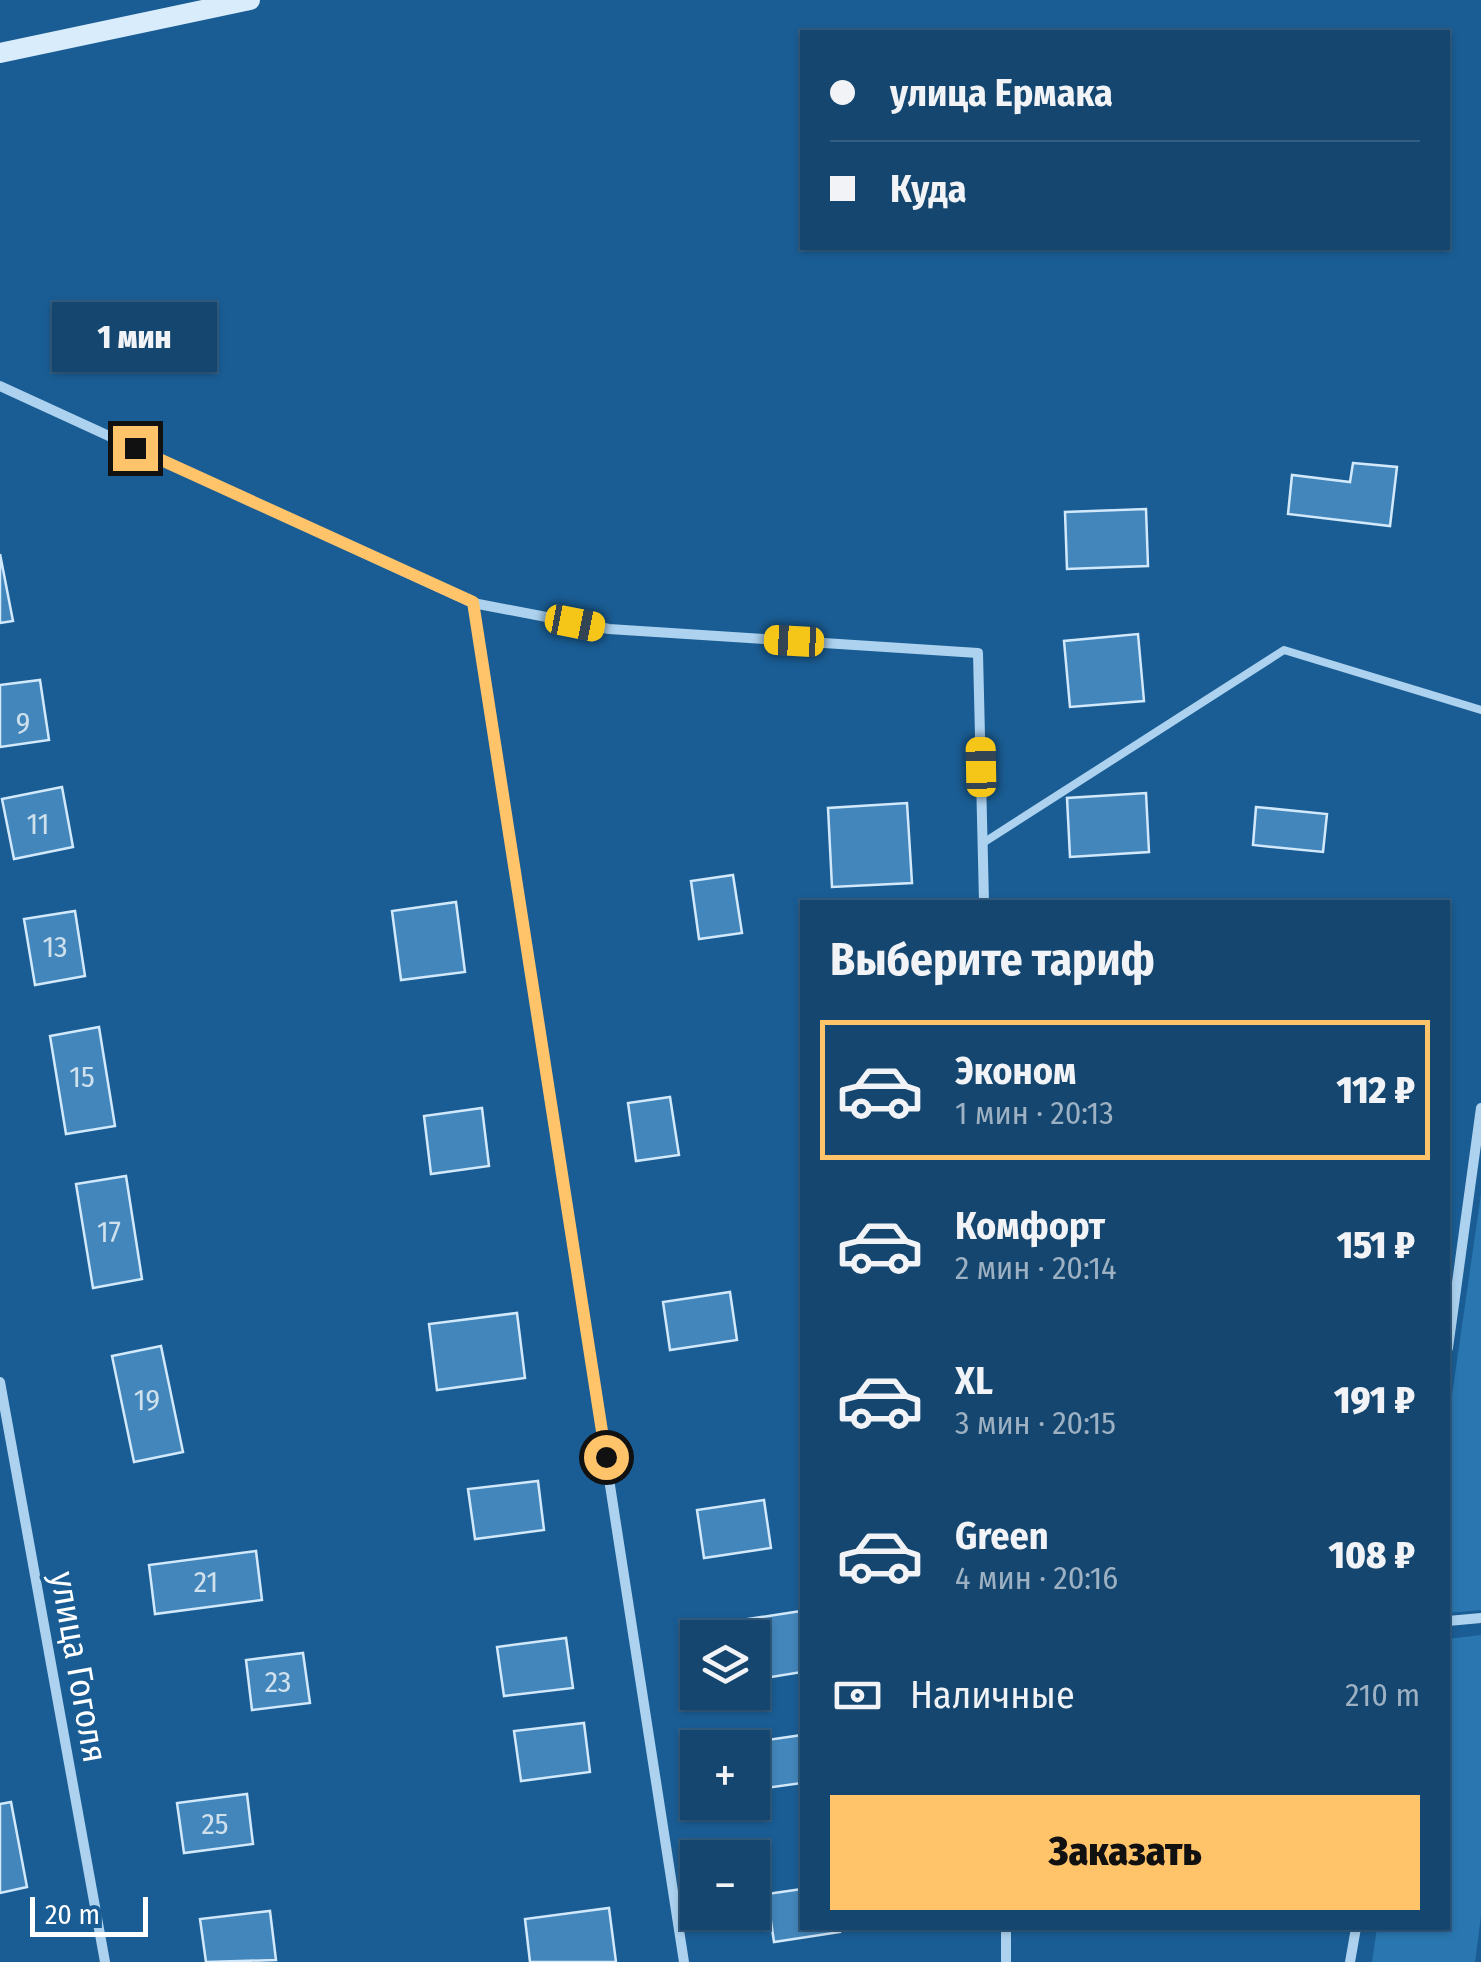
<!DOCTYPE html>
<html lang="ru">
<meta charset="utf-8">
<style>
body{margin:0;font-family:"Fira Sans Condensed",sans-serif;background:#215077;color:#f1f3f6;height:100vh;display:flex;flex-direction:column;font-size:38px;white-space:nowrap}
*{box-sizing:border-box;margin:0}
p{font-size:32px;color:#9db1c3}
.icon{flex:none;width:55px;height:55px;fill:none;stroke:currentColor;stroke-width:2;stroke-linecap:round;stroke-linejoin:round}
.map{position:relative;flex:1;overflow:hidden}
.side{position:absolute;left:800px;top:900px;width:650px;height:1030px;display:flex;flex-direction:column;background:#14466f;border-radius:0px;box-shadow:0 2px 8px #0004,0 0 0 2px #335e82}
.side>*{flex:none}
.guide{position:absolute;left:800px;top:30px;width:650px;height:220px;border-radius:0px;box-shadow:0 2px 8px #0004,0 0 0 2px #335e82;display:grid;align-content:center;height:220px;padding:0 30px;background:#14466f}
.tools{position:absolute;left:680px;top:1620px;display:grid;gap:20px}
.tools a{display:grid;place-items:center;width:90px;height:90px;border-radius:0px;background:#14466f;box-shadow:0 2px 8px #0004,0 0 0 2px #335e82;font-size:50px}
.scale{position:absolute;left:30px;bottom:25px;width:118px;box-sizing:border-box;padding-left:10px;border:5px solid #fff;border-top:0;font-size:28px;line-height:35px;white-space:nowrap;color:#fff;-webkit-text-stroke:8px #1a5d94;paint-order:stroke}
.end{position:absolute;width:45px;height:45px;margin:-22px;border:12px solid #ffc36a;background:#111;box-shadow:0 0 0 5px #111}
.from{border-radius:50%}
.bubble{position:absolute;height:70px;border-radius:0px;background:#14466f;box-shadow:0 2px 8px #0004,0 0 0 2px #335e82;font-size:32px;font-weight:800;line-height:70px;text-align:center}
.car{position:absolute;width:30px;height:60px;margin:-30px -15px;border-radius:12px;box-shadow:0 0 8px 2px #0007;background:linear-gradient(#f5c518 24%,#345 0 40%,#f5c518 0 76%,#345 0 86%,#f5c518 0)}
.guide b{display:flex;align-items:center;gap:35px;height:95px;font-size:38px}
.guide b+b{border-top:2px solid #335e82}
.guide i{width:25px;height:25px;background:#f1f3f6}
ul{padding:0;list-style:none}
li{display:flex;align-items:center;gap:30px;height:140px;margin:0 20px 15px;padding:0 10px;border:5px solid transparent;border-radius:0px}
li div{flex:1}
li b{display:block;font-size:38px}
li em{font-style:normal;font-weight:800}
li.on{border-color:#ffc36a}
li>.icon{width:90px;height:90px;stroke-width:1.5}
h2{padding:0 30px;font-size:45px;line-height:120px}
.pay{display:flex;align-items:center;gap:25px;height:110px;padding:0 30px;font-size:38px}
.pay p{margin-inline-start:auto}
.cta{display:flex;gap:20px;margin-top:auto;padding:20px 30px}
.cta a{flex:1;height:115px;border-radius:0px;background:#ffc36a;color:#111;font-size:40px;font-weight:800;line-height:115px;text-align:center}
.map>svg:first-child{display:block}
.green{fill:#2a76b0}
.building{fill:#4386bb;stroke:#d2e9fb;stroke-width:2.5}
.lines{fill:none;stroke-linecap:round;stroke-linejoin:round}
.lane{stroke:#acd2ef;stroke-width:8}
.street{stroke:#acd2ef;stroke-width:10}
.secondary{stroke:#d9ecfb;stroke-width:20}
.route{stroke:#ffc36a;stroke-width:12}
.labels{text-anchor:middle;stroke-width:8;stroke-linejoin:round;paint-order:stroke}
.number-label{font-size:30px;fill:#d0e1ee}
.street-label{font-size:35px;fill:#fff;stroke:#1a5d94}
</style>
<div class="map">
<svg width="1481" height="1962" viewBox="0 0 1481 1962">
<rect width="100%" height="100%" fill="#1a5d94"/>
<g class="green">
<path d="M1481 1194V1610L1448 1613V1423Z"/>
<path d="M1481 1635V1916L1475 1962H1372L1377 1928H1448V1639Z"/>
</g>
<g class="building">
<path d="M1353 463 1397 467 1390 526 1288 514 1292 475 1350 482Z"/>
<path d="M1146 509 1148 566 1067 569 1065 512Z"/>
<path d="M0 554 13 621 0 623Z"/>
<path d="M1138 634 1144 701 1070 707 1064 641Z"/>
<path d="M40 680 49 740 0 747V685Z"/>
<path d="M62 787 73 847 14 859 2 799Z"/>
<path d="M1146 793 1149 852 1070 857 1067 798Z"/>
<path d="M907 803 912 883 832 887 828 808Z"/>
<path d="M1256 807 1327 814 1323 852 1253 845Z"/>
<path d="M733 875 742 933 699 939 691 881Z"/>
<path d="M456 902 465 972 401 980 392 911Z"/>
<path d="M75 911 85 976 35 985 24 919Z"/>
<path d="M99 1027 115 1126 66 1134 50 1036Z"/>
<path d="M670 1097 679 1155 636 1161 628 1103Z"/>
<path d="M482 1108 489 1166 431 1174 424 1116Z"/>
<path d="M126 1176 142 1279 93 1288 76 1184Z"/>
<path d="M730 1292 737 1340 670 1350 663 1302Z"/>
<path d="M517 1313 525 1378 437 1390 429 1324Z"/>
<path d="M161 1346 183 1452 134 1462 112 1356Z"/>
<path d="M538 1481 544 1530 475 1539 468 1489Z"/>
<path d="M764 1500 771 1548 704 1558 697 1510Z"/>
<path d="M256 1551 262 1600 155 1614 149 1565Z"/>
<path d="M801 1611 802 1672 752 1680V1638H724L722 1623Z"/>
<path d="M566 1638 573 1688 504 1696 497 1647Z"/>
<path d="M303 1653 310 1703 252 1710 246 1660Z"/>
<path d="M584 1723 590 1772 521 1781 514 1731Z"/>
<path d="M802 1735V1783L752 1790V1748L740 1744Z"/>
<path d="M247 1794 253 1844 184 1853 177 1803Z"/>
<path d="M11 1802 27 1887 0 1893V1804Z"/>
<path d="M802 1889V1928H840V1932L774 1942 767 1894Z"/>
<path d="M609 1908 616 1962H530L525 1919Z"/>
<path d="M270 1911 276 1960 206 1962 200 1919Z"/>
</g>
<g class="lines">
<path class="lane" d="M983 843 1284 650 1481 710"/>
<g class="street">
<path d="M0 386 473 603 609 629 978 653 984 902"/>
<path d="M473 603 684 1962"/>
<path d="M1448 1348 1481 1108"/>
<path d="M0 1382 105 1962"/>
<path d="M1448 1621 1481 1618"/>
<path d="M1006 1928V1962"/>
<path d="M1350 1962 1356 1928"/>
</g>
<path class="secondary" d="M0 53 250 0"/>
</g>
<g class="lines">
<path class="route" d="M135 448 473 602 606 1457"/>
</g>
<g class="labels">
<g class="number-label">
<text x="23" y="733">9</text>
<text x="38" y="834">11</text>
<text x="55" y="957">13</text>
<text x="82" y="1087">15</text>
<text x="109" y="1242">17</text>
<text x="147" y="1410">19</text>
<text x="206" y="1592">21</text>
<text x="278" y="1692">23</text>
<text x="215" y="1834">25</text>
</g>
<g class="street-label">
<text transform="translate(79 1667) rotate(80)" y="12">улица Гоголя</text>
</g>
</g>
</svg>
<div class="tools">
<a><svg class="icon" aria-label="layers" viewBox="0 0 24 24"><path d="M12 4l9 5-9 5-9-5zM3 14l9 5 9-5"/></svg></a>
<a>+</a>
<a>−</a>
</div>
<div class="scale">20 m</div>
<i class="end from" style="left:606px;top:1457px"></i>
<i class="end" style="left:135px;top:448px"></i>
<div class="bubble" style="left:52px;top:302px;width:165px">1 мин</div>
<i class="car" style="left:575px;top:623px;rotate:101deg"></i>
<i class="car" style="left:794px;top:641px;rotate:273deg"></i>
<i class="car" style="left:981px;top:767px;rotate:359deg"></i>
<div class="guide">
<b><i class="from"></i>улица Ермака</b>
<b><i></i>Куда</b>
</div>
<section class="side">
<h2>Выберите тариф</h2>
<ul>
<li class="on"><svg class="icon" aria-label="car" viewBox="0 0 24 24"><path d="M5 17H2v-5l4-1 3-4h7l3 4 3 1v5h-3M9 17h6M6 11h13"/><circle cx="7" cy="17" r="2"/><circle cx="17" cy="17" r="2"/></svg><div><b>Эконом</b><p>1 мин · 20:13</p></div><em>112 ₽</em></li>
<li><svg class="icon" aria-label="car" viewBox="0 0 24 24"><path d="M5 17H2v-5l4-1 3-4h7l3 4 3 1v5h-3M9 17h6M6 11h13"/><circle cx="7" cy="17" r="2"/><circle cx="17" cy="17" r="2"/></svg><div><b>Комфорт</b><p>2 мин · 20:14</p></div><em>151 ₽</em></li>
<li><svg class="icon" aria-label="car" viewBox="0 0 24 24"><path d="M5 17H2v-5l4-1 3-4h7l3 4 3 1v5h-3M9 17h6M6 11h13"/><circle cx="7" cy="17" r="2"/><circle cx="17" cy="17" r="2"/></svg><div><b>XL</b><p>3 мин · 20:15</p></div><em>191 ₽</em></li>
<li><svg class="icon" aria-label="car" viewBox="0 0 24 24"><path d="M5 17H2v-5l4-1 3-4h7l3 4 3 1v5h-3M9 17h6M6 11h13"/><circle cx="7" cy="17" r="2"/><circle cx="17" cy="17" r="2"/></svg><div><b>Green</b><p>4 мин · 20:16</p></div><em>108 ₽</em></li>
</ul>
<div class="pay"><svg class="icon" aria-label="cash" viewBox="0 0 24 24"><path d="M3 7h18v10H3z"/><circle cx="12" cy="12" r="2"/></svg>Наличные<p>210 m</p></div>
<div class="cta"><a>Заказать</a></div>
</section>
</div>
